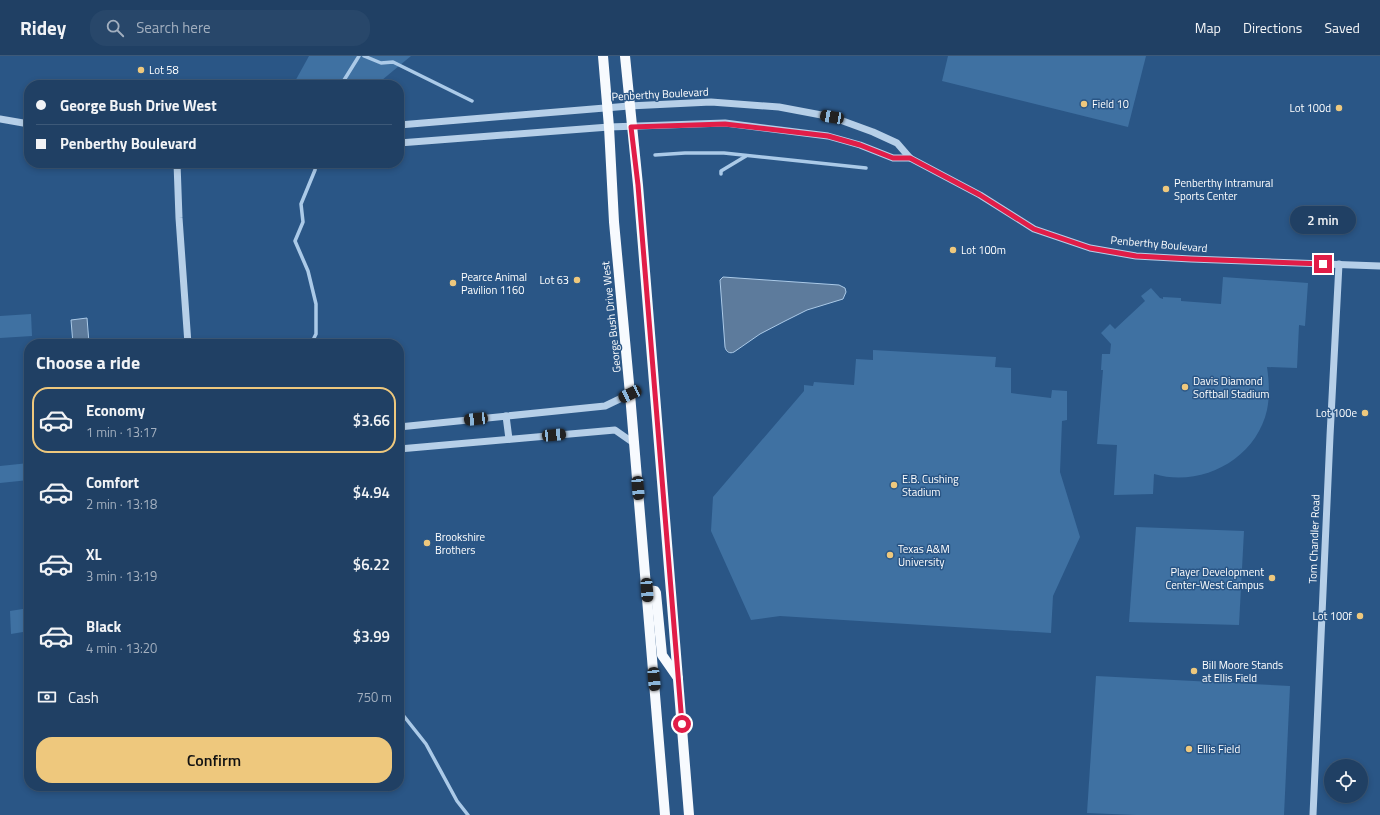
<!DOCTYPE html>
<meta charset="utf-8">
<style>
body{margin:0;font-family:"Titillium Web",sans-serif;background:#28476a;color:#f1f3f6;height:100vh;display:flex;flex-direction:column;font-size:15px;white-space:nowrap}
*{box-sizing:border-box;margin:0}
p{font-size:13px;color:#a2afbf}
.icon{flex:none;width:22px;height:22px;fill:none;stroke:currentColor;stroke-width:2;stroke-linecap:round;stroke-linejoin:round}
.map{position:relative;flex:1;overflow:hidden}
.details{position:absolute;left:24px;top:283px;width:380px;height:452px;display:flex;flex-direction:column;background:#204064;border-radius:16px;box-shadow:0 2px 6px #0003,0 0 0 1px #3d5978}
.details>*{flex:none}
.hud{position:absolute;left:24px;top:24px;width:380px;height:88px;border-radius:16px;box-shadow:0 2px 6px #0003,0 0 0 1px #3d5978;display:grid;align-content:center;height:88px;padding:0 12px;background:#204064}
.buttons{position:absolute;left:1324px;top:703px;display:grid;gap:8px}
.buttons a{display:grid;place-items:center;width:44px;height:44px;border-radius:50%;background:#204064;box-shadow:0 2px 6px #0003,0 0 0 1px #3d5978;font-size:20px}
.end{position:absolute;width:18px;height:18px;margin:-9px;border:5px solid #e11d48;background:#fff;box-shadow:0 0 0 2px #fff}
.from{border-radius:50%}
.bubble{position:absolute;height:28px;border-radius:14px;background:#204064;box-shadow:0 2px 6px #0003,0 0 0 1px #3d5978;font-size:13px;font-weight:600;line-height:28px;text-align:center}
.car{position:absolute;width:12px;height:24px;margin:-12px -6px;border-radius:5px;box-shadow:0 0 3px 1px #0007;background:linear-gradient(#222 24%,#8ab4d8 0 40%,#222 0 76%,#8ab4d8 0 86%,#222 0)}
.hud b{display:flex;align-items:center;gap:14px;height:38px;font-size:15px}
.hud b+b{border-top:1px solid #3d5978}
.hud i{width:10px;height:10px;background:#f1f3f6}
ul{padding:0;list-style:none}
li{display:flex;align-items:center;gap:12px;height:66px;margin:0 8px 6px;padding:0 4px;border:2px solid transparent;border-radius:16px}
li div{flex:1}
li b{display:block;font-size:15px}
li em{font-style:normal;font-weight:600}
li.active{border-color:#eec87d}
li>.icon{width:36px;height:36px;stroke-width:1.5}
h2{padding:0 12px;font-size:18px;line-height:48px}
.pay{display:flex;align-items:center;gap:10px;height:44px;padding:0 12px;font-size:15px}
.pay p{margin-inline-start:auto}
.primary-button{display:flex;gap:8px;margin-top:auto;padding:8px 12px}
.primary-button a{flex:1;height:46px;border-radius:16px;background:#eec87d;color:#111;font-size:16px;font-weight:600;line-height:46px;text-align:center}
header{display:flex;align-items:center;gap:24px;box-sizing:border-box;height:56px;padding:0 20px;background:#204064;border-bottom:1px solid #3d5978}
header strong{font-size:19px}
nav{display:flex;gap:22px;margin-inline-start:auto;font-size:14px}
.search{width:280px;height:36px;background:#28476a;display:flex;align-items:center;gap:10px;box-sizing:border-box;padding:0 14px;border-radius:16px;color:#a2afbf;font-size:15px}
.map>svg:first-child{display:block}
.green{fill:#3f71a2}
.water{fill:#5d7b9c;stroke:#abcae8}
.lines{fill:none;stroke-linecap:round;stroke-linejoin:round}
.stream{stroke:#abcae8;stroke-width:3.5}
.minor{stroke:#b6cfe8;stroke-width:7}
.major{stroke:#f7fafe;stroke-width:10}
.route{stroke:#e11d48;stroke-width:5}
.poi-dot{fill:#eec87d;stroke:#2a5686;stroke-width:1.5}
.labels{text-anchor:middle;stroke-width:3;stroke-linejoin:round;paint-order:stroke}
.poi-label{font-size:11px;fill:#fff;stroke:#2a5686;text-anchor:start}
.street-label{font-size:11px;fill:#fff;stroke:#2a5686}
</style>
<header>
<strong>Ridey</strong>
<div class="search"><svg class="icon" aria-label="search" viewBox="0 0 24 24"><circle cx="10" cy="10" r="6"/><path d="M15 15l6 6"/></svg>Search here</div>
<nav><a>Map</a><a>Directions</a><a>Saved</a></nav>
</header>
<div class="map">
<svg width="1380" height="759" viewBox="0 0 1380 759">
<rect width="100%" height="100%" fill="#2a5686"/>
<g class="green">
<path d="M309 0H411L376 29H293Z"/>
<path d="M948 0H1146L1128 71 942 25Z"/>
<path d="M1223 221 1308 227 1305 270 1299 269 1297 312 1267 311C1269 325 1270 339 1267 354 1256 403 1202 432 1154 418L1153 438 1114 439 1117 389 1097 388 1103 314H1101L1102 298H1110L1111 288 1101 277 1110 268 1115 273 1145 245 1141 240 1151 232 1160 242 1163 243V241L1181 242V245L1221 248Z"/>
<path d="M31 258 32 280 0 282V260Z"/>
<path d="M873 294 996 301 995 311 1011 312V337L1051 342 1052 334 1067 335V364L1062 365 1060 416 1080 481 1053 540 1051 577 780 560 751 564 711 475 713 441 804 335V329L813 330 814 326 854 329 856 303 873 304Z"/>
<path d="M29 407V424L0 427V410Z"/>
<path d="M1136 471 1244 475 1239 569 1129 566Z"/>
<path d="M29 552V575L11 578 10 555Z"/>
<path d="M1096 620 1290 630 1284 759H1136L1087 757Z"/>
</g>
<g class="water">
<path d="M723 221 839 229 845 232 846 236 843 243 807 254 785 265 760 278 734 296C730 298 726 296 725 291L720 224Z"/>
<path d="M87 262 89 287 73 288 71 264Z"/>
</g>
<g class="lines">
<g class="stream">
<path d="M364 0 381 7 393 6 472 45"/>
<path d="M341 29 359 0"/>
<path d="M655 99 685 97H724L866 112"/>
<path d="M721 118V115L746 100"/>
<path d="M311 288 316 278V248L308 215 295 185 303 166 301 148 315 114 316 107"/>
<path d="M399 654 426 688 457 745 468 759"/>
</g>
<g class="minor">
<path d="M0 63 29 68"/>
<path d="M399 69 629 50 711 46 779 51 832 61 873 76 897 87 910 102 980 139 1034 173 1090 192 1136 200 1191 203 1380 210"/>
<path d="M399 87 609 71 725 67 828 80 860 89 893 102H910"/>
<path d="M177 107 179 162 188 288"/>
<path d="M506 360 509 383"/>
<path d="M399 371 605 350 630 338"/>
<path d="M399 393 615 374 635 388"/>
<path d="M1313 759 1330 380 1339 208"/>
</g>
<g class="major">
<path d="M603 0 609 71 614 166 630 338 665 759"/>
<path d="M625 0 638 129 689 759"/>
<path d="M647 534 655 535 656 537 662 599 678 622"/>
</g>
</g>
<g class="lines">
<path class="route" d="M682 668 638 129 631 71 725 68 828 80 860 89 893 102H910L980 139 1034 173 1090 192 1136 200 1191 203 1323 208"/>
</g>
<g class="poi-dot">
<circle cx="141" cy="14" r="4"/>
<circle cx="1084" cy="48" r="4"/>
<circle cx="1339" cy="52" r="4"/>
<circle cx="1166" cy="133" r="4"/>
<circle cx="953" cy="194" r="4"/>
<circle cx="577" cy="224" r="4"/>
<circle cx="453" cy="227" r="4"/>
<circle cx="1185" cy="331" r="4"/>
<circle cx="1365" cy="357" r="4"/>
<circle cx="894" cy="429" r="4"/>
<circle cx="427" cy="487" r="4"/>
<circle cx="890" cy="499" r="4"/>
<circle cx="1272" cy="522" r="4"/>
<circle cx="1360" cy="560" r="4"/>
<circle cx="1194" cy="615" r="4"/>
<circle cx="1189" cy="693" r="4"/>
</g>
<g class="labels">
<g class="poi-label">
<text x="149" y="18">Lot 58</text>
<text x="1092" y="52">Field 10</text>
<text x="1331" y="56" text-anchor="end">Lot 100d</text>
<text x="1174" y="131">Penberthy Intramural<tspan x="1174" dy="13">Sports Center</tspan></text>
<text x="961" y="198">Lot 100m</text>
<text x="461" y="225">Pearce Animal<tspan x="461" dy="13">Pavilion 1160</tspan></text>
<text x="569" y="228" text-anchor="end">Lot 63</text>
<text x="1193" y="329">Davis Diamond<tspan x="1193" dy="13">Softball Stadium</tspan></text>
<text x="1357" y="361" text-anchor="end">Lot 100e</text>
<text x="902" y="427">E.B. Cushing<tspan x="902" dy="13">Stadium</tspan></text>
<text x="435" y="485">Brookshire<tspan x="435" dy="13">Brothers</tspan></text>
<text x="898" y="497">Texas A&amp;M<tspan x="898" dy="13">University</tspan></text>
<text x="1264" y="520" text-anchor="end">Player Development<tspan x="1264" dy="13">Center-West Campus</tspan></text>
<text x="1352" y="564" text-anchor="end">Lot 100f</text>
<text x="1202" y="613">Bill Moore Stands<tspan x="1202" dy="13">at Ellis Field</tspan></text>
<text x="1197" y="697">Ellis Field</text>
</g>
<g class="street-label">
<text transform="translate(660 38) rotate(-3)" y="4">Penberthy Boulevard</text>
<text transform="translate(1159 188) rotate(5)" y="4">Penberthy Boulevard</text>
<text transform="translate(611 261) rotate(-96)" y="4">George Bush Drive West</text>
<text transform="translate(1314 483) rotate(-88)" y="4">Tom Chandler Road</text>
</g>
</g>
</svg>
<div class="buttons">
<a><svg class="icon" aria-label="locate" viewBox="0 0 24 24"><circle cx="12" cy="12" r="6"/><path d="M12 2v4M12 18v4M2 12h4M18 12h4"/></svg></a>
</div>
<i class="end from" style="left:682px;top:668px"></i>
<i class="end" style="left:1323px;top:208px"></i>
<div class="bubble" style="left:1290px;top:150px;width:66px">2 min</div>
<i class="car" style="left:832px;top:61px;rotate:280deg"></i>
<i class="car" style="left:630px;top:338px;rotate:245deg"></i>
<i class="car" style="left:476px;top:363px;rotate:264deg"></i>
<i class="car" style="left:554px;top:379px;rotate:85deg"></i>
<i class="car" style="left:638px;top:432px;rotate:175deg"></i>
<i class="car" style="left:647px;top:534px;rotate:176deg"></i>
<i class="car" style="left:654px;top:623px;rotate:175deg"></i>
<div class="hud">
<b><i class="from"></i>George Bush Drive West</b>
<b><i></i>Penberthy Boulevard</b>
</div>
<section class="details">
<h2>Choose a ride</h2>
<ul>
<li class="active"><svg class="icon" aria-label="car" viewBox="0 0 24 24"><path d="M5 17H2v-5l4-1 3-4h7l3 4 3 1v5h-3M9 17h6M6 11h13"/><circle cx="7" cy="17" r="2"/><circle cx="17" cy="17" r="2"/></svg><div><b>Economy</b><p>1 min · 13:17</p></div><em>$3.66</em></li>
<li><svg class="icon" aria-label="car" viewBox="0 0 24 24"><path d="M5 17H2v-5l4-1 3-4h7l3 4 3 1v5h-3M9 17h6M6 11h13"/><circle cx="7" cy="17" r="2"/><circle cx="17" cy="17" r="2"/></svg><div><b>Comfort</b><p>2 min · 13:18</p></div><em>$4.94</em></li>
<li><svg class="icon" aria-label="car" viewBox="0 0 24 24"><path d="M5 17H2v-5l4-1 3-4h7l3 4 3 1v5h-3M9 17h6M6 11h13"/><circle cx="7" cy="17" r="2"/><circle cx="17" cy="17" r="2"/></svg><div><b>XL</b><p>3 min · 13:19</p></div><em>$6.22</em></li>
<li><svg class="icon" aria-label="car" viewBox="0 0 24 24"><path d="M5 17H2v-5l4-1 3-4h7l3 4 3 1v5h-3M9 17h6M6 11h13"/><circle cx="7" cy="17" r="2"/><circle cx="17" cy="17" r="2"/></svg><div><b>Black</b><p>4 min · 13:20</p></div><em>$3.99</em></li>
</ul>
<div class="pay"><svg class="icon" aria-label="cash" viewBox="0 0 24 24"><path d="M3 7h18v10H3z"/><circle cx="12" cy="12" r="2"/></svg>Cash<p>750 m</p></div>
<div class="primary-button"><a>Confirm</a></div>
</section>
</div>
